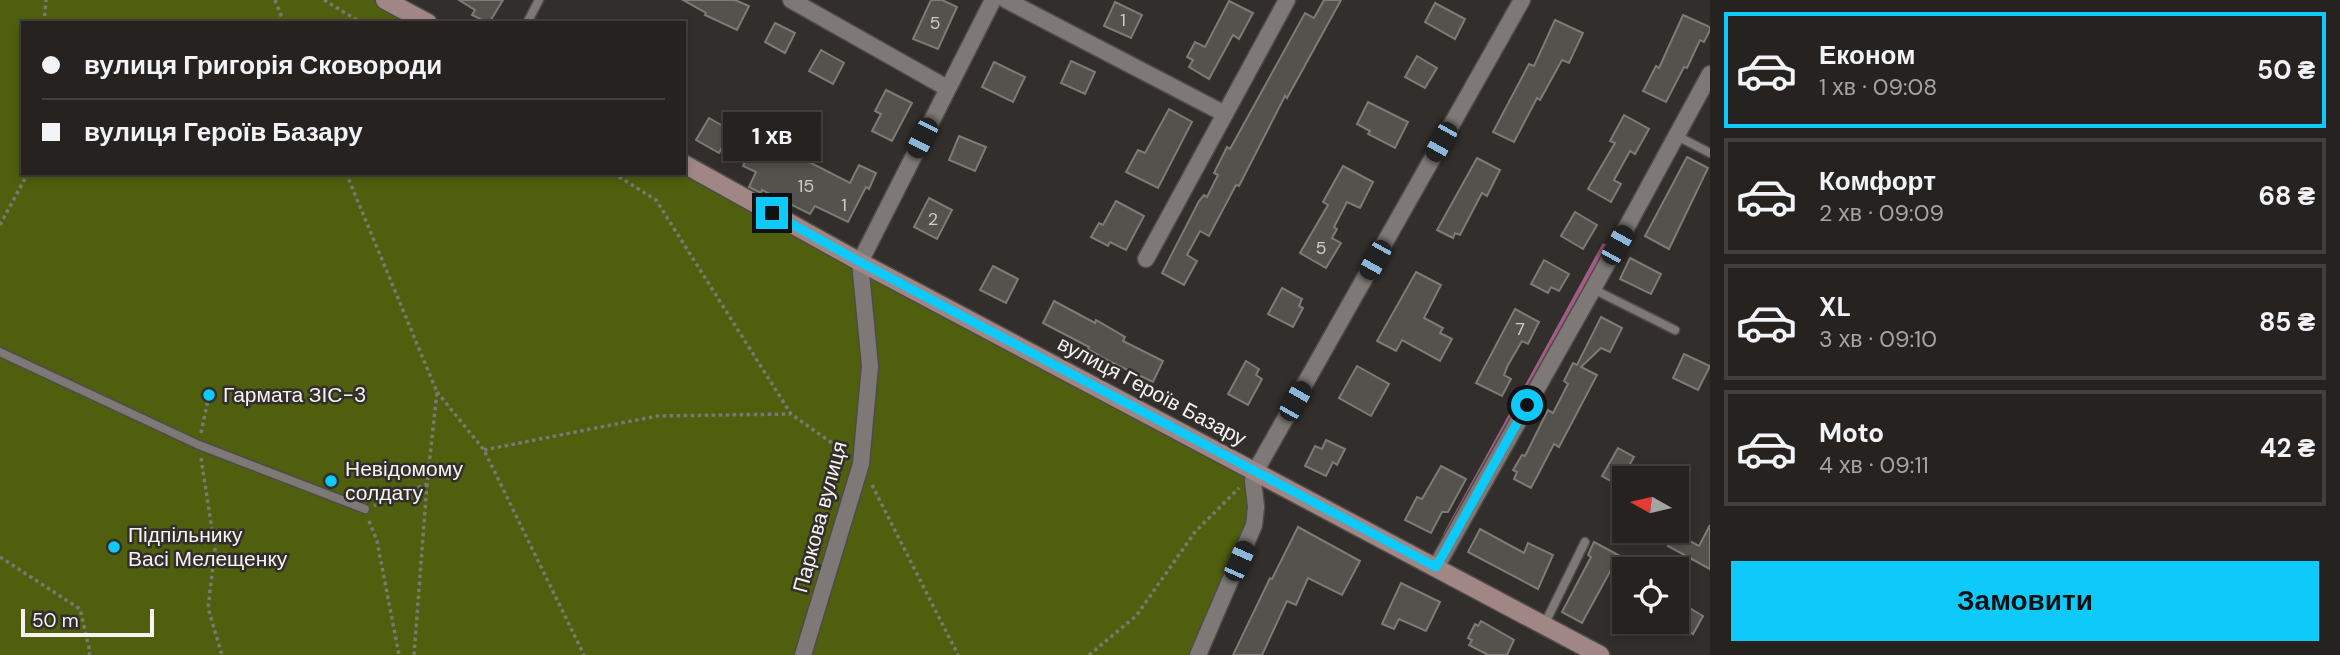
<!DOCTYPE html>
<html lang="uk">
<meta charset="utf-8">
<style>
body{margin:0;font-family:"DM Sans",sans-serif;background:#322f2d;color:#f1f3f6;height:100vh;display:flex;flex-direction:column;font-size:26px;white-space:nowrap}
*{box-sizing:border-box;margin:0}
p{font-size:23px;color:#a4a4a5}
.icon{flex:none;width:38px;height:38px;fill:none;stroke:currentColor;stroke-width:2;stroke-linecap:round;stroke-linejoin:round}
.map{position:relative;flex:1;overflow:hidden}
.drawer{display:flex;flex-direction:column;background:#262220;width:630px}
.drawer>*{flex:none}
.banner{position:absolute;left:21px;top:21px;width:665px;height:154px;border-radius:0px;box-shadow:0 4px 10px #0003,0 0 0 2px #423f3e;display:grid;align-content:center;height:154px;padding:0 21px;background:#262220}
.needle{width:46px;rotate:278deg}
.tools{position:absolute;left:1612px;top:466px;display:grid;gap:14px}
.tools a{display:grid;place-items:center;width:77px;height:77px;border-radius:0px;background:#262220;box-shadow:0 4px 10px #0003,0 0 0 2px #423f3e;font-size:35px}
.scale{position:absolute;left:21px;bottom:18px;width:133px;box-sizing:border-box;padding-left:7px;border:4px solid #f6f3f1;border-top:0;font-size:19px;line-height:24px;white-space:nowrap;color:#f6f3f1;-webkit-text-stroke:5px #322e2b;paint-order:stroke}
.end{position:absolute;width:32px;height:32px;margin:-16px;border:9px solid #0ecafa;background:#111;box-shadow:0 0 0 4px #111}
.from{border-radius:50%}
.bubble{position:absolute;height:49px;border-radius:0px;background:#262220;box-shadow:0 4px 10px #0003,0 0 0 2px #423f3e;font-size:23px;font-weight:700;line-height:49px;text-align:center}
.car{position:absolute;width:21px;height:42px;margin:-21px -10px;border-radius:9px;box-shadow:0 0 5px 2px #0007;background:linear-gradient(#222 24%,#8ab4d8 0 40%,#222 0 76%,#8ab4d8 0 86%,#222 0)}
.banner b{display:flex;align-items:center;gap:24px;height:66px;font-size:26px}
.banner b+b{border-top:2px solid #423f3e}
.banner i{width:18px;height:18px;background:#f1f3f6}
ul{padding:12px 0 0;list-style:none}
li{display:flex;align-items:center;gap:21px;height:116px;margin:0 14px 10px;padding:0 7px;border:4px solid #423f3e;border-radius:0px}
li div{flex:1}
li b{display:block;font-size:26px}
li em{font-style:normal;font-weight:700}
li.current{border-color:#0ecafa}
li>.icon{width:63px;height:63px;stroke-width:1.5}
.action{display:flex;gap:14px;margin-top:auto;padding:14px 21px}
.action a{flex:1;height:80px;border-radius:0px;background:#0ecafa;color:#111;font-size:28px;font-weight:700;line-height:80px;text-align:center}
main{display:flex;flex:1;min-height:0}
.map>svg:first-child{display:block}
.green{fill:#4f5f0e}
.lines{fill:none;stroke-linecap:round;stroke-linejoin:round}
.stream{stroke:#a25c86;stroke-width:5}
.building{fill:#54524d;stroke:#7d7b75;stroke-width:2}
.lane-casing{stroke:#4f4b49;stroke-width:11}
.street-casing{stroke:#4f4b49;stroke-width:19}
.secondary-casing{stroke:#4f4b49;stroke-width:21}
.path{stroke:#7a7774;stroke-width:3.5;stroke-dasharray:3.5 3.5;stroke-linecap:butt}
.lane{stroke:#7e7976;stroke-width:8}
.street{stroke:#7e7976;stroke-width:16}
.secondary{stroke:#a08684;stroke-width:18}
.route{stroke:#0ecafa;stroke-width:9}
.poi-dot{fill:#0ecafa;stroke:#322e2b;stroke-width:2.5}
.labels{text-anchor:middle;stroke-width:5;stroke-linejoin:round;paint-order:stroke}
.number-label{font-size:18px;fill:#cecbc8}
.street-label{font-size:21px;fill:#f6f3f1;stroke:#322e2b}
.poi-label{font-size:21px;fill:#f6f3f1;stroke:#322e2b;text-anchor:start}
</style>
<main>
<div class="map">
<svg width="1710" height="655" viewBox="0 0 1710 655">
<rect width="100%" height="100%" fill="#322e2b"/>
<path class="green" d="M0 0H385L428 23H23V173H684L1255 472 1256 498 1198 655H0Z"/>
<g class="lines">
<path class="stream" d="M1446 534 1604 246"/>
</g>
<g class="building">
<path d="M459 0H503L489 23 472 15 475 10Z"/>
<path d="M683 0H735L749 6 737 30 705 15 706 13Z"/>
<path d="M931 0H942L957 7 938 49 913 39Z"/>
<path d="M1324 0H1341L1287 98 1285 96 1239 186 1236 185 1209 236 1200 231 1187 255 1197 261 1184 285 1162 273 1199 201 1204 195 1207 197 1218 175 1214 173 1227 147 1230 149 1305 13 1314 18Z"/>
<path d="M1229 1 1253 13 1239 39 1233 35 1209 79 1189 67 1193 60 1187 57 1195 42 1205 47Z"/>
<path d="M1115 2 1142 15 1131 38 1104 26Z"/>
<path d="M1435 3 1465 19 1455 39 1425 22Z"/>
<path d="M1683 15 1710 27V30L1704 42 1700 40 1687 68 1684 67 1666 102 1643 91 1656 66 1659 68Z"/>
<path d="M1555 20 1583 33 1569 63 1562 60 1540 100 1537 98 1514 142 1493 132 1529 64 1534 66Z"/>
<path d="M775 23 795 33 785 53 765 42Z"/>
<path d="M821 50 844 63 833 84 809 71Z"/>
<path d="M1417 56 1437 68 1425 88 1405 77Z"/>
<path d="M1071 61 1095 72 1085 94 1061 83Z"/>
<path d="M994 62 1025 77 1013 102 982 87Z"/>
<path d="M886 90 912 103 892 141 872 131 881 114 875 111Z"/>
<path d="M1368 102 1408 122 1395 148 1368 134 1370 131 1357 124Z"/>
<path d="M1169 109 1192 122 1158 188 1126 172 1138 150 1145 153Z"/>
<path d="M1624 115 1649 129 1635 154 1630 151 1614 180 1621 184 1611 202 1588 189 1615 143 1610 141Z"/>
<path d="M709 118 732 131 719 153 696 140Z"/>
<path d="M959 136 986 147 975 171 949 160Z"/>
<path d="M770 142 850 183 859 165 876 173 869 189 866 187 848 222 815 206 810 214 762 190 761 193 749 187 756 172 743 166 754 143 767 149Z"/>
<path d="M1687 157 1708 168 1669 249 1645 236Z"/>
<path d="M1477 158 1500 170 1487 196 1482 193 1460 235 1455 233 1453 238 1437 230Z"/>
<path d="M1343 166 1373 182 1360 208 1347 202 1334 227 1337 229 1332 238 1341 243 1326 268 1300 253 1328 205 1323 202Z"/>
<path d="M929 198 952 210 937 239 914 227Z"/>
<path d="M1116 201 1144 216 1126 250 1110 242 1108 246 1091 237 1099 223 1103 225Z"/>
<path d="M1575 212 1597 225 1583 249 1561 236Z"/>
<path d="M1630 258 1661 274 1651 294 1620 279Z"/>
<path d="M1544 260 1569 274 1559 291 1551 287 1548 293 1531 284Z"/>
<path d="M993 266 1018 279 1006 303 980 290Z"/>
<path d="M1416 272 1441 285 1424 318 1443 328 1440 333 1452 339 1440 361 1402 340 1396 351 1377 341Z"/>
<path d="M1282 288 1302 299 1299 306 1303 308 1293 327 1268 314Z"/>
<path d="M1054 301 1095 323 1096 320 1125 337 1123 341 1163 361 1153 382 1111 362 1088 349 1089 347 1043 323Z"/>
<path d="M1515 309 1539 322 1528 344 1522 341 1508 365 1504 375 1511 379 1502 396 1476 383Z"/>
<path d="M1601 317 1622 328 1610 352 1601 348 1581 367 1597 375 1559 447 1554 444 1531 488 1514 479 1517 472 1513 470 1522 455 1525 456 1548 410 1553 413 1568 384 1564 381 1573 363 1577 365Z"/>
<path d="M1684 354 1710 366 1698 390 1673 378Z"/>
<path d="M1246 361 1259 369 1256 375 1262 379 1248 405 1228 394Z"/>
<path d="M1357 366 1389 384 1371 416 1339 398Z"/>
<path d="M1326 440 1345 449 1337 465 1333 462 1326 476 1305 466 1315 446 1322 449Z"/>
<path d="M1618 448 1634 457 1618 485 1602 476Z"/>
<path d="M1441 466 1466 479 1448 512H1442L1431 533 1405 520 1417 497 1422 499Z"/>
<path d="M1710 525V569L1668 546 1675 533 1699 546Z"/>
<path d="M1298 527 1360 561 1342 595 1308 578 1296 605 1287 601 1262 655H1233L1270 578 1272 579Z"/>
<path d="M1480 529 1524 553 1528 543 1553 555 1538 589 1468 552Z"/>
<path d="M1594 542 1620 556 1613 569 1612 568 1582 623 1562 612 1591 557 1588 555Z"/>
<path d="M1401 583 1440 602 1426 631 1399 619 1394 629 1382 624Z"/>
<path d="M1676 600 1703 616 1693 634 1676 624Z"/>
<path d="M1481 621 1514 640 1507 655H1488L1469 645 1472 640 1468 638 1475 624 1478 626Z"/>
</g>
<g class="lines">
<defs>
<g id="lane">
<path d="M527 23 539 0"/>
<path d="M1677 136 1710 153"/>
<path d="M1593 289 1675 330"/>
<path d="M0 352 199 445 365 509"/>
<path d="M1544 625 1585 542"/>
</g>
<g id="street">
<path d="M791 0 947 88"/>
<path d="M1006 0 1225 114"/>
<path d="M1146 259 1287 0"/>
<path d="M1436 567 1593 289 1710 74"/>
<path d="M803 655 861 464 870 366 860 262 993 0"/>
<path d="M1198 655 1254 525 1256 507 1253 481 1255 472 1522 0"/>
</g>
<g id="secondary">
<path d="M385 0 428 23"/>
<path d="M684 164 860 262 1600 655"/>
</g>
</defs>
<use href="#lane" class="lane-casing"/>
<use href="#street" class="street-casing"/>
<use href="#secondary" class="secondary-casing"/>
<g class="path">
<path d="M275 0 284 23"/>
<path d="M324 0 362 23"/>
<path d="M44 23 46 0"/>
<path d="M346 173 437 392 427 484 374 506"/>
<path d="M613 173 656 200 791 414 846 453"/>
<path d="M0 225 28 173"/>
<path d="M437 392 484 450 584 655"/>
<path d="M201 433 209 395"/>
<path d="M484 450 657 416 790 414"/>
<path d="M201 458 215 549 208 608 222 655"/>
<path d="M872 485 958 655"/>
<path d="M369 521 377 541 399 655"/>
<path d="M0 557 80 609 90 652 89 655"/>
<path d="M414 655 427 484"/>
<path d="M1089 655 1136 616 1195 532 1239 488"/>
</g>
<use href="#lane" class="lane"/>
<use href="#street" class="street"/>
<use href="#secondary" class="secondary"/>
</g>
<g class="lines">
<path class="route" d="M772 213 860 262 1436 567 1527 405"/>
</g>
<g class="poi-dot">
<circle cx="209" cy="395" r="7"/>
<circle cx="331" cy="481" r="7"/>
<circle cx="114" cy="547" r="7"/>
</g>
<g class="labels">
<g class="number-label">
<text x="1123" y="26">1</text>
<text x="935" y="29">5</text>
<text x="806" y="192">15</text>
<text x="844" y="211">1</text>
<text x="933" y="225">2</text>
<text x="1321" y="254">5</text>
<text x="1520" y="335">7</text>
</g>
<g class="street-label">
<text transform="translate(1152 391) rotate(28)" y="7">вулиця Героїв Базару</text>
<text transform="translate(820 517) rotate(-75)" y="7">Паркова вулиця</text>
</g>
<g class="poi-label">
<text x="223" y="402">Гармата ЗІС-3</text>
<text x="345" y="476">Невідомому<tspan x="345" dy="24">солдату</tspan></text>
<text x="128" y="542">Підпільнику<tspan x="128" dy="24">Васі Мелещенку</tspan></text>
</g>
</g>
</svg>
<div class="tools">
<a><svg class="needle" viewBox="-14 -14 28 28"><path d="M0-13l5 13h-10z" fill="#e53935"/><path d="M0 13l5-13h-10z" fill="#a4a4a5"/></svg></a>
<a><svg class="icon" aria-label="locate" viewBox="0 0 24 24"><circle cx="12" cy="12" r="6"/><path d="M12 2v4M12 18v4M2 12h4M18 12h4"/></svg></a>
</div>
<div class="scale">50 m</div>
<i class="end from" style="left:1527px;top:405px"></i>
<i class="end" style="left:772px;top:213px"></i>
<div class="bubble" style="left:723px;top:112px;width:98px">1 хв</div>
<i class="car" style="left:922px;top:138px;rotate:207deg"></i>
<i class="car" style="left:1441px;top:142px;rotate:209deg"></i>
<i class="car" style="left:1617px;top:245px;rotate:29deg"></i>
<i class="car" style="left:1375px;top:260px;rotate:209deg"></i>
<i class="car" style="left:1295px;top:401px;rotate:30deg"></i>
<i class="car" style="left:1239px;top:561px;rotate:24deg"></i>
<div class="banner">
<b><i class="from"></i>вулиця Григорія Сковороди</b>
<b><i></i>вулиця Героїв Базару</b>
</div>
</div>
<section class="drawer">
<ul>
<li class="current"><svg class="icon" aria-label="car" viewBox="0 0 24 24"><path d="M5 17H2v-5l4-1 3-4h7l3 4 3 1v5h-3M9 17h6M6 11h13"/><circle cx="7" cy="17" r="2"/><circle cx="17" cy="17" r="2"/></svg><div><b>Економ</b><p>1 хв · 09:08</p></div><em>50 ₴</em></li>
<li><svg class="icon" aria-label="car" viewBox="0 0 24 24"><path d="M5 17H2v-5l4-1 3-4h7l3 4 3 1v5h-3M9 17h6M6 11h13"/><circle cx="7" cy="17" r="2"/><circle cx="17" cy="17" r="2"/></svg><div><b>Комфорт</b><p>2 хв · 09:09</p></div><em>68 ₴</em></li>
<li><svg class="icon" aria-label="car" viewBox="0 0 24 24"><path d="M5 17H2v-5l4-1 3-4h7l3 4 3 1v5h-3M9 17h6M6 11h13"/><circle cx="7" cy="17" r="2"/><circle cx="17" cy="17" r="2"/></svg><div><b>XL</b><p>3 хв · 09:10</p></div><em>85 ₴</em></li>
<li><svg class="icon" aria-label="car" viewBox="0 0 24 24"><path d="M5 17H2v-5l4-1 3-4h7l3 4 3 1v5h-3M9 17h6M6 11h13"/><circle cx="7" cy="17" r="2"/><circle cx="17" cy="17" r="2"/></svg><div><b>Moto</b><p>4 хв · 09:11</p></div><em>42 ₴</em></li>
</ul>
<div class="action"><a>Замовити</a></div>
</section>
</main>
